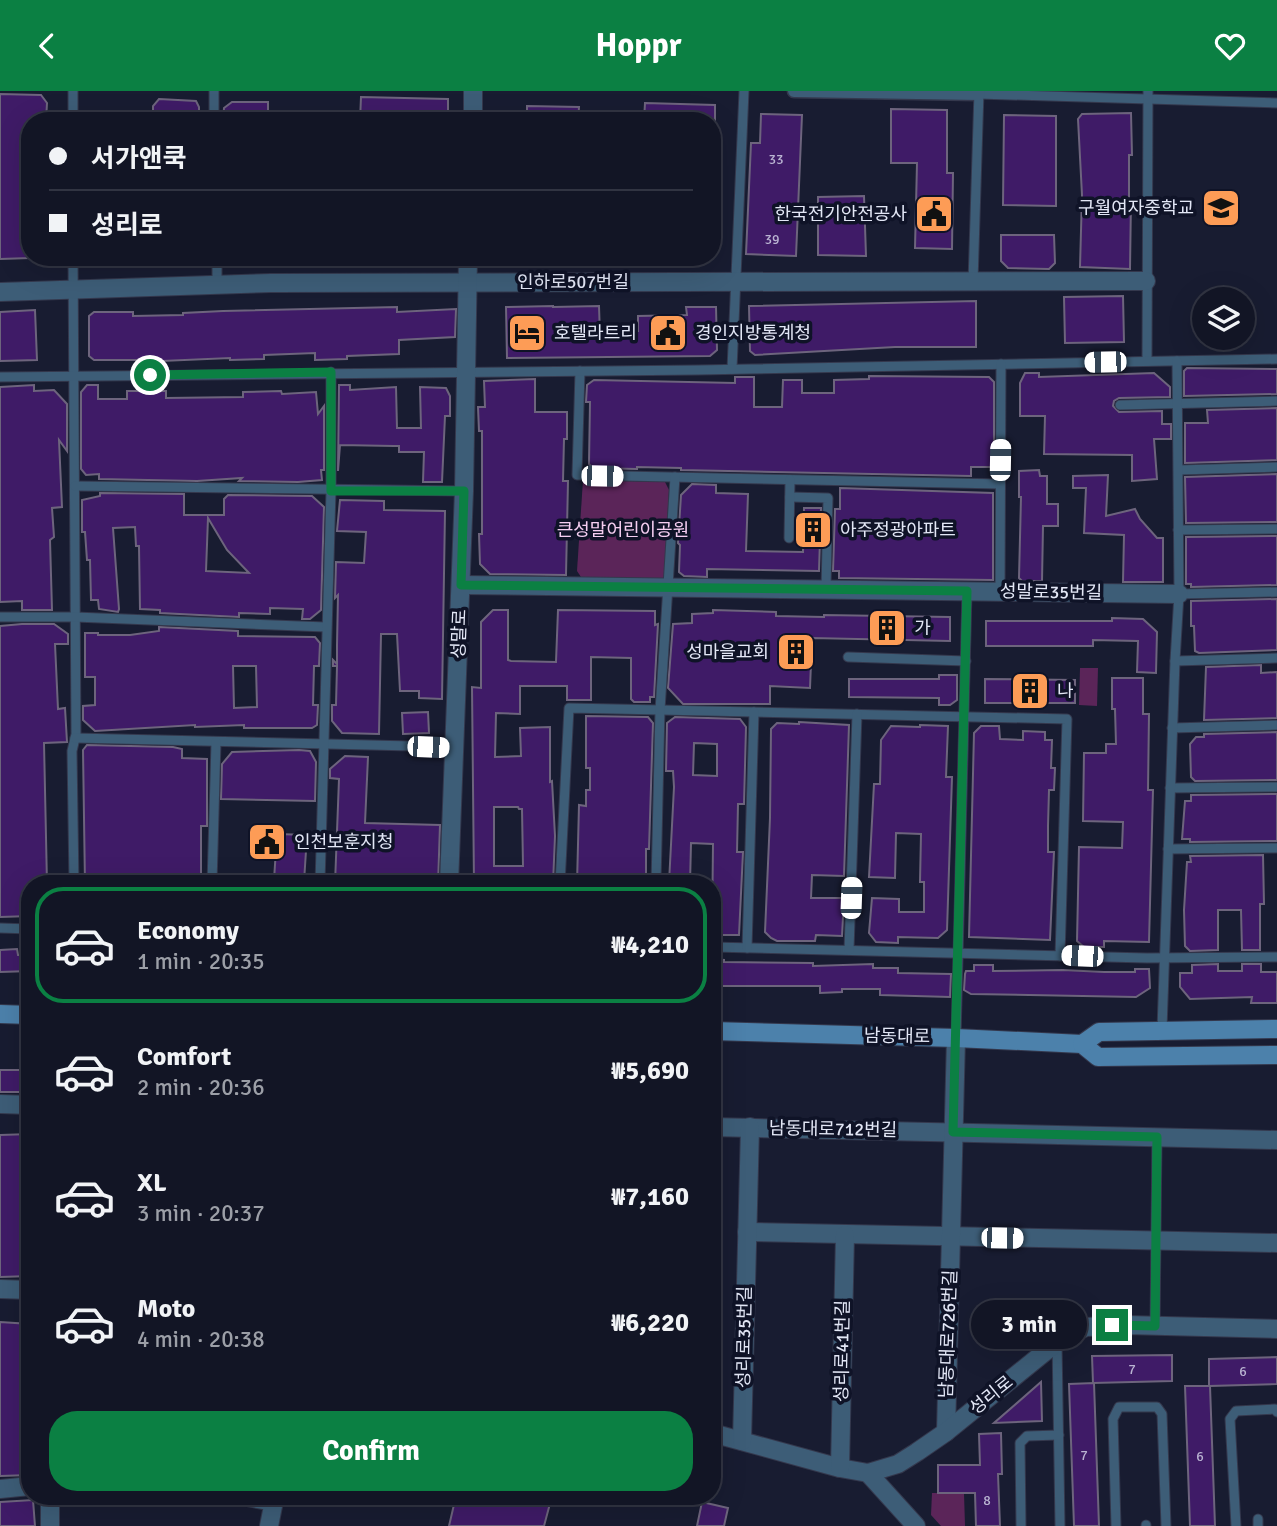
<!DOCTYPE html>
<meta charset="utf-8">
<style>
body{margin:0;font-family:Signika,"Noto Sans KR",sans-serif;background:#1b1e2d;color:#f1f3f6;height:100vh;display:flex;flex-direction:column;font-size:26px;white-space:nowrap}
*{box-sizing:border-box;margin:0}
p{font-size:23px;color:#9c9fa7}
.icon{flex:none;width:38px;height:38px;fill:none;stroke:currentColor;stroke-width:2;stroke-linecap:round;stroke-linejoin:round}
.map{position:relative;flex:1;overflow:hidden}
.drawer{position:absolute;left:21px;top:784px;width:700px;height:630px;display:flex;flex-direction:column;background:#121525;border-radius:28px;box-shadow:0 7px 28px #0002,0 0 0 2px #313442}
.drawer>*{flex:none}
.guide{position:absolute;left:21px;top:21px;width:700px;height:154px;border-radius:28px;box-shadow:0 7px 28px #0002,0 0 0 2px #313442;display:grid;align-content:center;height:154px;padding:0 28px;background:#121525}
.tools{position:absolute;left:1192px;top:196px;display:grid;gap:14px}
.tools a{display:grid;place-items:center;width:63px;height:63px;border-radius:50%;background:#121525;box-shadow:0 7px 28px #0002,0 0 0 2px #313442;font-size:35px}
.end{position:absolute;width:32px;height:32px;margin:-16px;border:9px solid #0b8043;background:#fff;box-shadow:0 0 0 4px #fff}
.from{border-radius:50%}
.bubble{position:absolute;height:49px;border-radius:24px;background:#121525;box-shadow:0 7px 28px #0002,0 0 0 2px #313442;font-size:23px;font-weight:700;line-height:49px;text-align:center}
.car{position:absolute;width:21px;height:42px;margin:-21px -10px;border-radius:9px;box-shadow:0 0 5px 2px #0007;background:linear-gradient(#fff 24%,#345 0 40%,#fff 0 76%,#345 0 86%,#fff 0)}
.guide b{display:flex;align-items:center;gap:24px;height:66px;font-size:26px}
.guide b+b{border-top:2px solid #313442}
.guide i{width:18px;height:18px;background:#f1f3f6}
ul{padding:12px 0 0;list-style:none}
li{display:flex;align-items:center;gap:21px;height:116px;margin:0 14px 10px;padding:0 14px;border:4px solid transparent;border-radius:28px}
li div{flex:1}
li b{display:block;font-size:26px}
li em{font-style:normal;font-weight:700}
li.active{border-color:#0b8043}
li>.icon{width:63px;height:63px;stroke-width:1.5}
.button{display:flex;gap:14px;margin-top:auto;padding:14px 28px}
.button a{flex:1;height:80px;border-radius:28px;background:#0b8043;color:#fff;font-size:28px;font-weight:700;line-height:80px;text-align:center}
header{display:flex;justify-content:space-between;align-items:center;height:91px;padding:0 28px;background:#0b8043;color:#fff;font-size:32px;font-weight:700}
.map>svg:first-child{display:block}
.green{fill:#5b2559}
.building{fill:#3f1b67;stroke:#6d647d;stroke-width:2;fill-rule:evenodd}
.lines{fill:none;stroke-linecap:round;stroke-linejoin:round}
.service-casing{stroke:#34384d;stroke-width:11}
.pedestrian-casing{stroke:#34384d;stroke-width:15}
.minor-casing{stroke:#34384d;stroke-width:20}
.tertiary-casing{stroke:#34384d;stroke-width:20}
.secondary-casing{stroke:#34384d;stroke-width:20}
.service{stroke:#3d5d77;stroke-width:9}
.pedestrian{stroke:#3d5d77;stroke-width:12}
.minor{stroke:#3d5d77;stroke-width:18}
.tertiary{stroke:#3d5d77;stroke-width:18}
.secondary{stroke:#4c81ab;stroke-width:18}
.route{stroke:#0b8043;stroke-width:9}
.labels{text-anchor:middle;stroke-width:7;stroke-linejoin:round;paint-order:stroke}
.number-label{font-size:14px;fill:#bab4d2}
.poi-label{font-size:18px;fill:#e3e7f6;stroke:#0f1327;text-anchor:start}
.street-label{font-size:18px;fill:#e3e7f6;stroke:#0f1327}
.park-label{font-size:18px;fill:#f5cef1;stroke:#0f1327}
</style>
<header><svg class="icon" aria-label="back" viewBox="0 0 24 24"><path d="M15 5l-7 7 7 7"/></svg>Hoppr<svg class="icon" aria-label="heart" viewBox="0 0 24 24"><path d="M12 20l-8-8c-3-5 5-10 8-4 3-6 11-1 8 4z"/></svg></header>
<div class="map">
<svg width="1277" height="1435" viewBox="0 0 1277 1435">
<rect width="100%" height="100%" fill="#181c31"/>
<g class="green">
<path d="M583 389 665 391 669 399 664 486 657 492 583 489 577 480Z"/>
<path d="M1080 577H1098L1097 615 1079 614Z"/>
<path d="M932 1402H964L965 1435H941L931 1424Z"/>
</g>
<g class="building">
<path d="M0 3 41 4 47 12 46 30H30V167L0 168Z"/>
<path d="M361 6 448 8V30H360Z"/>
<path d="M159 8 196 10 199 16V30H153V15Z"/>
<path d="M232 11H268V30H223L224 17Z"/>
<path d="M645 12 715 14V30H644Z"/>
<path d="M527 15 579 16 578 30H527Z"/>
<path d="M891 18 947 19V82H953L952 158 915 157 917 72H891Z"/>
<path d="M1131 22 1132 64H1129V108H1131L1130 178 1080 176 1082 104 1078 28 1082 23Z"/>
<path d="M761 23 802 24 796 165 746 163 751 52H760Z"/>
<path d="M1004 24 1056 25V115L1003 114Z"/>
<path d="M864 105 866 165 818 164V106Z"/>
<path d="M1001 144H1054L1055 172 1049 178 1008 177 1001 170Z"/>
<path d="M1123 205 1124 251 1065 252 1064 206Z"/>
<path d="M976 210V256H895L755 264 750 260 749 215Z"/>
<path d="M553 215V216L599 215 600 245 625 244V240H638V225L687 224 686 216H716L717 259 710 265 507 267 506 216Z"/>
<path d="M397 216V221L456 218 455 246 399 249V263L347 265V268L315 269V262L264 264V268L230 269V267L139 271V269H94L89 265V225L94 221H133V225L183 224V222L223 220Z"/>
<path d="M35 219 37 269 0 270V221Z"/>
<path d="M1187 277 1277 278V303L1184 305V280Z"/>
<path d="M1025 282H1039V286L1154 282 1170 296V306L1119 307 1114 310 1113 315 1119 321 1162 320V333H1171V348H1154L1157 388 1132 390V364L1044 363 1045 325H1020V292Z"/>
<path d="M869 285 989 286 994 291V376H971V385L681 379V377L637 376V378L593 377 589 373 590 311H586L587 294 594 289 735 292V286H754V316H782L783 289H802V302H834V289L869 288Z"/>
<path d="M535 288V321H567V348H564L563 390H568L566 484 490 483 480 473 479 443H482V340H479L478 316H485L484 290Z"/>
<path d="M34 294V300L54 299 67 313V360L59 349 62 416 52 417 54 446 50 449 52 519H22V510L0 511V296Z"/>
<path d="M87 294H98V308H127V300H166V307L243 306V301L281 300 282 303 316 301 318 323 324 315V379H321L322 389 298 391 239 390 242 387 197 390 99 388V383L86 384 81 378V301Z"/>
<path d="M339 294H350V299L396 296 397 337H421L420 296 446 297 450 305V325H445L442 391H423L424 361H399V355H394L340 354 338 380Z"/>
<path d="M1277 317V369L1185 372V332H1208L1207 319Z"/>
<path d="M1039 379 1040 385H1047V413H1058V435H1043L1042 490H1022L1019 487 1021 406H1019V380Z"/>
<path d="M1277 383V431L1186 432 1185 386Z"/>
<path d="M1108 384 1106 425 1135 418 1140 428 1157 447H1163V491H1123L1124 444 1084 442 1086 397H1073V385Z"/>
<path d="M692 393 716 394V402L748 403 746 460 803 461 804 417H821L819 480 707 478V486L684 485 679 481 680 454 678 452 681 404Z"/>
<path d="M840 397 993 402V489L839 487V480H833L835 418H840Z"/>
<path d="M100 402 184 403V424H224V408L228 404 312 405 324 416 321 519 310 528H302L303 518 270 517V523L239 522V526L160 522V519L140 518 139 455H136L135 436 113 437 119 518 118 521 99 518 98 509H91L90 469H87L85 441H82V409L100 405ZM208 427 227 459 249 482 206 480Z"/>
<path d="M340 409 384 410V419L445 420 442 608 419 607V600H400L397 543H381L379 643 342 642 332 630V614H336L337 575H333V569L337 573V554L338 504 335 507 336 471 364 472 366 441 337 440Z"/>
<path d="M1277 445V494L1191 496V493H1186V446Z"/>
<path d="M1277 508V559L1199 562 1195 560 1194 535H1191V510Z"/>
<path d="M493 519H508V569L511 570 556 571 558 519 655 520V534L658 533 654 606H650V611H634L631 608V567L591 566V609H567V595H520V623L496 622 495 666 521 665 520 637 550 636V691L552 690 555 745 553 793H474L472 596 481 597V531ZM494 716H518L519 718H522L523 775H494Z"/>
<path d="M713 519 776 521V525L824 526V524L950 526V550L812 547 810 597 770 595V613H683L668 597 673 533 692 532V523L713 522Z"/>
<path d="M1112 527 1143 528 1157 541 1156 582 1137 581 1138 550 1093 549V555H986V530H1112Z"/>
<path d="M22 533H54L68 543V553H55L58 618 65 617 67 651 44 652 47 793H30V825L0 826V535Z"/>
<path d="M159 536 238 540V545L315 546 320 552 319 575H314L313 614H318L317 634 312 637H244V634L195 636V634L95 640 83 629V615L95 614V586H85V542H98V544H130L159 540ZM233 575H256L257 616 234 617Z"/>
<path d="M1261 574V582L1277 581V627L1204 629 1206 576Z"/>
<path d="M939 584H957V609L950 614H939V607L849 606V588H939Z"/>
<path d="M1112 587H1143V623H1149L1148 699H1153L1149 851 1104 850V856H1084L1077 850 1079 756 1122 757 1123 731 1083 730 1084 662H1106V653H1116L1115 618H1112Z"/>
<path d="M985 588 1075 589V612H985Z"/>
<path d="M428 621 429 642 403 643 402 622Z"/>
<path d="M586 625 648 626 653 632 649 758H646V784L605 783V793H577L579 714 586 715V699H590V677H586Z"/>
<path d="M675 626 740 628 746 636 744 713H738L737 761H743L739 844H714L712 841 713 753 691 752 690 793 669 792 674 696 673 680H666L667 632ZM694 652 717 653V685L693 684Z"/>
<path d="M799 631 849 634 844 785 812 784 811 807H844L842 845 816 844 815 850H777L771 847 765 841 770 727 771 638 777 632 799 633Z"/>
<path d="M920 634 948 635 946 686H952L947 839 938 847 898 846V852L876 851 869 842 872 807 899 808V821H924V791H920L921 743 896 742 895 787 869 786 874 693H880L881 649 891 635 920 636Z"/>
<path d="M981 635H999L1000 648 1023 649V640L1045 641V649H1052L1051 677H1055L1054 699H1049L1048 735V761H1054L1050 849 969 846 974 642Z"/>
<path d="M1277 641V689L1195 690 1191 686 1190 653 1196 646H1204V643Z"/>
<path d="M87 654 173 656 182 658V667L207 668V735H201V793H85L83 659Z"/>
<path d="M299 659 310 660 316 671 315 710 221 708 222 673 232 661Z"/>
<path d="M345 665 368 666 365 732 440 734 438 793H335L339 688 330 687V678Z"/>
<path d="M1277 703V750L1190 751V748H1182L1185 710H1191V704Z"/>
<path d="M277 743 307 744 304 791 274 789Z"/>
<path d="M1263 764 1264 813H1260V859H1242L1241 819H1218V859L1190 860 1185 855 1184 819 1187 771H1191L1190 765Z"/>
<path d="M17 858 18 864H30V880L0 881V859Z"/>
<path d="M712 868 724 869V871L813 872V875L873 873V877H898V882L951 883 950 906 880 904V898H842V901L820 902V895H712Z"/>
<path d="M1218 873V880H1242V873H1261V881H1277V912H1251L1252 906 1190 908 1180 896V882H1192V874Z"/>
<path d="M974 874H993V880L1063 879 1104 881H1135V878H1149L1150 897 1136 906 971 903 964 899 965 883 966 880H974Z"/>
<rect x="0" y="979" width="30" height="22"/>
<path d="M30 1043V1185L0 1186V1044Z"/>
<path d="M0 1231 30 1233V1282H27L30 1384 0 1385Z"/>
<path d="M1172 1264V1290L1093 1292 1092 1265Z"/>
<path d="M1277 1266V1293L1210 1295 1215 1435H1190L1185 1295H1209V1268Z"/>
<path d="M1041 1291 1042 1330 994 1332Z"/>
<path d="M1094 1292 1099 1435H1074L1069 1293Z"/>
<path d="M1001 1342 1002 1383H998L1000 1435H976L975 1402H938V1374H980L979 1343Z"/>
<path d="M456 1405H552L544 1435H449Z"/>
<path d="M33 1409 35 1435H0V1411Z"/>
<path d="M702 1411 728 1417 724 1435H697Z"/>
</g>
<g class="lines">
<defs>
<g id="service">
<path d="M73 0V30"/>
<path d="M214 0V30"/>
<path d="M979 3 1277 12"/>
<path d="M73 166 76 643 72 660 74 793"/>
<path d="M217 166V194"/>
<path d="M973 191 979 0"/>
<path d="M1147 270 1148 0"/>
<path d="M732 278 744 0"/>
<path d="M580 280 577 384 1000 393"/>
<path d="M0 286 698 279 1277 268"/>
<path d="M1120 314 1277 310"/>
<path d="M1179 379 1277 376"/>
<path d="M75 395 464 400"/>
<path d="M790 406 828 407 826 498"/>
<path d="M1178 439 1277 438"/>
<path d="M789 447 790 389"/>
<path d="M1000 501 1001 273"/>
<path d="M1179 503 1277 501"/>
<path d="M0 526H75L326 536"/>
<path d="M848 566 966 570"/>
<path d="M1175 570 1277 567"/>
<path d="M1172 637 1277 634"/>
<path d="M75 647 454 656"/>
<path d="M1170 697 1277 696"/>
<path d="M1168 758 1277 757"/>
<path d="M212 793 216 651"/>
<path d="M320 793 331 399V281"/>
<path d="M560 793 569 617 1067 628 1060 865"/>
<path d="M656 793 660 619 675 386"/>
<path d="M0 837 30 838"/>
<path d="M712 856 1147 867 1277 866"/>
<path d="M747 857 754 621"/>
<path d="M849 859 857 623"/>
<path d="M1162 938 1175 570 1179 503 1177 270"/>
<path d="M956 947 967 500"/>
<path d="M1155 1235 1157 1046"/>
<path d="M1057 1251 1060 1435"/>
<path d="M1258 1428V1435"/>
<path d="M1146 1434V1435"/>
<path d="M1021 1435 1020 1352 1027 1345 1059 1344"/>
<path d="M1116 1435 1113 1328 1119 1316H1157L1162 1323 1166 1435"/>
<path d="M1236 1435 1230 1328 1236 1320 1275 1318 1277 1321"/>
</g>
<path id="pedestrian" d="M794 0 979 3"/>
<g id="minor">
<path d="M0 201 271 192 1146 190"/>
<path d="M461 494 1179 503"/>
<path d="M0 1013 30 1014"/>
<path d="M712 1036 1277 1049"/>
<path d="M747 1141 1277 1152"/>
<path d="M0 1198 30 1199"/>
<path d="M946 1341 956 947"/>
<path d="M712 1342 840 1377 868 1382 898 1373 917 1361 946 1341 1062 1247 1086 1236 1127 1234 1277 1238"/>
<path d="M742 1350 750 1036"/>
<path d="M840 1377 845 1144"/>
<path d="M868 1382 916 1435"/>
<path d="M0 1398 30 1395"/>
<path d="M50 1405V1435"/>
<path d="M242 1405 274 1411"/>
<path d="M269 1435 275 1405"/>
</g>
<g id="tertiary">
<path d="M473 30V0"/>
<path d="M449 793 464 400 468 166"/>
</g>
<g id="secondary">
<path d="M0 923 30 924"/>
<path d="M712 940 956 947 1082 953 1098 966 1277 964"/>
<path d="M1082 953 1099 941 1277 938"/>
</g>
</defs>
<use href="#service" class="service-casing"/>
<use href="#pedestrian" class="pedestrian-casing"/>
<use href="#minor" class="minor-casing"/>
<use href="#tertiary" class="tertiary-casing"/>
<use href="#secondary" class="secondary-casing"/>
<use href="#service" class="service"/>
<use href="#pedestrian" class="pedestrian"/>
<use href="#minor" class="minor"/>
<use href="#tertiary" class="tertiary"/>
<use href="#secondary" class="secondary"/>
</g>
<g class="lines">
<path class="route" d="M150 284 331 281V400H464L461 494 967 500 953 1041 1157 1046 1155 1235 1112 1234"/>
</g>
<defs>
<symbol id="school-square" viewBox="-11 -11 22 22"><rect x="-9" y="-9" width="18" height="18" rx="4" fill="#fd9c56" stroke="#0f1327"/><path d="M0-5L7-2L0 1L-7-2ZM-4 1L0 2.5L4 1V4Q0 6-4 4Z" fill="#111"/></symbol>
<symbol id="civic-square" viewBox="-11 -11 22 22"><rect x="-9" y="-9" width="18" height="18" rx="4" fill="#fd9c56" stroke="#0f1327"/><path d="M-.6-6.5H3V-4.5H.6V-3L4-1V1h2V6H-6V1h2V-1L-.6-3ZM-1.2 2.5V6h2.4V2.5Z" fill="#111"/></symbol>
<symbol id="hotel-square" viewBox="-11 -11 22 22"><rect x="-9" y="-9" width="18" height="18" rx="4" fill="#fd9c56" stroke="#0f1327"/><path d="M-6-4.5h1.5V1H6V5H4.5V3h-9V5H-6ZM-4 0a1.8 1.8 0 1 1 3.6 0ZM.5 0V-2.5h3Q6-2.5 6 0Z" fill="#111"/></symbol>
<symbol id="building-square" viewBox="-11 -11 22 22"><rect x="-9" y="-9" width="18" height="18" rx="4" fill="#fd9c56" stroke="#0f1327"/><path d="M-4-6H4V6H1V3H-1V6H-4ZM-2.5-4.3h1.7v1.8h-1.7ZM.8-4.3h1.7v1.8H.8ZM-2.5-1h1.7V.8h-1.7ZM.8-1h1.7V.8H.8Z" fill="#111"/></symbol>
</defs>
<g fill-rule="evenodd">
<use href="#school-square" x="1199" y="95" width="44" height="44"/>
<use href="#civic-square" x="912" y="101" width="44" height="44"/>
<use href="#hotel-square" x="505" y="220" width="44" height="44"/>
<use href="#civic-square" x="646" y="220" width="44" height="44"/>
<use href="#building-square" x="791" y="417" width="44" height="44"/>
<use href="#building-square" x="865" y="515" width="44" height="44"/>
<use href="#building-square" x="774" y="539" width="44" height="44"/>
<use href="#building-square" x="1008" y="578" width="44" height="44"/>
<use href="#civic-square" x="245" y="729" width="44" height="44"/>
</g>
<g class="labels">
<g class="number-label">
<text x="776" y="73">33</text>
<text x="772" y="153">39</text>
<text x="1132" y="1283">7</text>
<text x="1243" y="1285">6</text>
<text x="1084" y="1369">7</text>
<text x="1200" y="1370">6</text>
<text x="987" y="1414">8</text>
</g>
<g class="poi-label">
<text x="1194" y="123" text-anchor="end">구월여자중학교</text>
<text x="907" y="129" text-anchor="end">한국전기안전공사</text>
<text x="554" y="248">호텔라트리</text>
<text x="695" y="248">경인지방통계청</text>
<text x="840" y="445">아주정광아파트</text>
<text x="914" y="543">가</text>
<text x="769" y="567" text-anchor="end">성마을교회</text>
<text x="1057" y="606">나</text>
<text x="294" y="757">인천보훈지청</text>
</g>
<g class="street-label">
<text x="573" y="197">인하로507번길</text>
<text transform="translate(1051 501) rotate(1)" y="6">성말로35번길</text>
<text transform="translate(459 543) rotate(-88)" y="6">성말로</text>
<text transform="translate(897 945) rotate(1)" y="6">남동대로</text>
<text transform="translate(833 1038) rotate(1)" y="6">남동대로712번길</text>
<text transform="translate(948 1243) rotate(-88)" y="6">남동대로726번길</text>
<text transform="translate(744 1246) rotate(-89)" y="6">성리로35번길</text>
<text transform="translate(842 1260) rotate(-89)" y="6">성리로41번길</text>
<text transform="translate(991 1304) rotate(-39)" y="6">성리로</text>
</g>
<g class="park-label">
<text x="623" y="445">큰성말어린이공원</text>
</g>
</g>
</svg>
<div class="tools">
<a><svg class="icon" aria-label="layers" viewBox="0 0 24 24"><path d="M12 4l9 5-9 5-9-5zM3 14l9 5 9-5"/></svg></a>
</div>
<i class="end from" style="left:150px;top:284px"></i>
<i class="end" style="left:1112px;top:1234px"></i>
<div class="bubble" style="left:971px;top:1209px;width:116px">3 min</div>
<i class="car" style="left:1105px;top:271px;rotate:269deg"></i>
<i class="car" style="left:1000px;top:369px;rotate:1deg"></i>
<i class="car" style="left:602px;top:385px;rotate:91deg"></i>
<i class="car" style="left:428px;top:656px;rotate:92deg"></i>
<i class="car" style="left:851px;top:807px;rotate:2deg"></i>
<i class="car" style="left:1082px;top:865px;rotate:272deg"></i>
<i class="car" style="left:1002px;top:1147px;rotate:91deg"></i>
<div class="guide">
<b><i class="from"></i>서가앤쿡</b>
<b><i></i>성리로</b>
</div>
<section class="drawer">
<ul>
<li class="active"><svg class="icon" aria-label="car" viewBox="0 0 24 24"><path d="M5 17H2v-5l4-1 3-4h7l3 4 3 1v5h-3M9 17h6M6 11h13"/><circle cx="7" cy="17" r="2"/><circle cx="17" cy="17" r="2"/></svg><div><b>Economy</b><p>1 min · 20:35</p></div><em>₩4,210</em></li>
<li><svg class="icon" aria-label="car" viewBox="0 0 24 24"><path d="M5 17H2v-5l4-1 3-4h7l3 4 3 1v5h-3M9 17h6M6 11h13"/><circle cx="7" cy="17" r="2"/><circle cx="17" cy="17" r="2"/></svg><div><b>Comfort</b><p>2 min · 20:36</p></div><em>₩5,690</em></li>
<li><svg class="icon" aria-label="car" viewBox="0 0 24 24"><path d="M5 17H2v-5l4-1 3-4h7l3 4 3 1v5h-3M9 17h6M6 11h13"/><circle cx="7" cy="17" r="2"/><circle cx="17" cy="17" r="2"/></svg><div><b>XL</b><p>3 min · 20:37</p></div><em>₩7,160</em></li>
<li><svg class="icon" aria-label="car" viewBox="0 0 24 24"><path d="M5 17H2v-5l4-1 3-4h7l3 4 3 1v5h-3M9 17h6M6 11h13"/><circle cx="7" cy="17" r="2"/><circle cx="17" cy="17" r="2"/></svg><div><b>Moto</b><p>4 min · 20:38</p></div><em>₩6,220</em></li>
</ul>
<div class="button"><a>Confirm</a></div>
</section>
</div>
